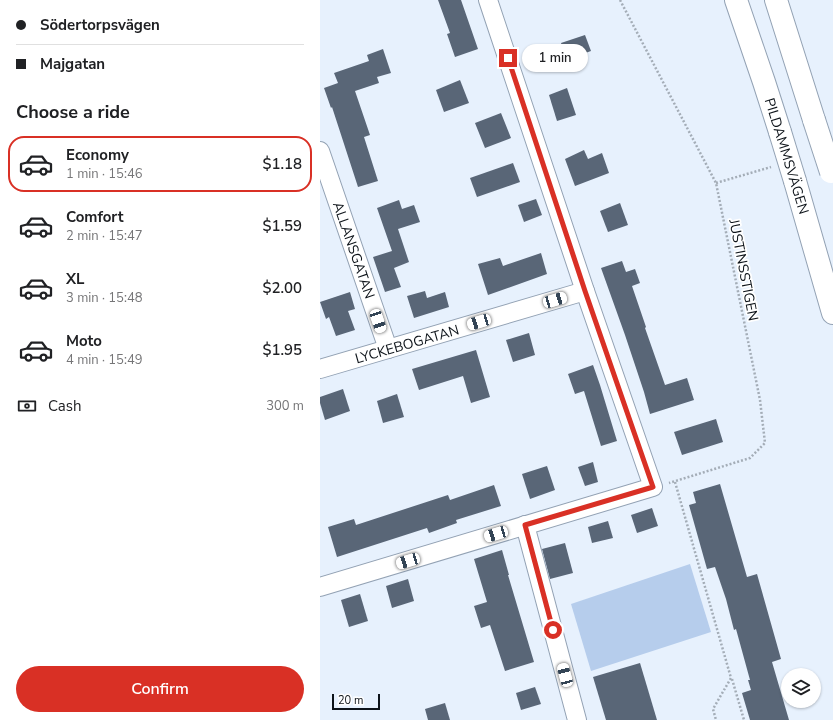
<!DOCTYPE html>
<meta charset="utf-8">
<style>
body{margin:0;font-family:"Nunito Sans",sans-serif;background:#f6f6f6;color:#202124;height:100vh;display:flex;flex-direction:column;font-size:15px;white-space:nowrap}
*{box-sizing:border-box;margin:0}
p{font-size:13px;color:#757577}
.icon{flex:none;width:22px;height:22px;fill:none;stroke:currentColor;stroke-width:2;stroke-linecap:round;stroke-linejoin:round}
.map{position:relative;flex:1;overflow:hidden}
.panel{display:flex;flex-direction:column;background:#fff;width:320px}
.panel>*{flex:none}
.hud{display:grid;align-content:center;height:88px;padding:0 16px;background:#fff}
.buttons{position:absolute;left:461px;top:668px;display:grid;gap:8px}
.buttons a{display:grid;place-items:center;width:40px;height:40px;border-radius:50%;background:#fff;box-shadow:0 1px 3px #0004;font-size:20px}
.scale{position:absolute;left:12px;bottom:10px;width:48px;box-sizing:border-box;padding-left:4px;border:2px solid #0d1319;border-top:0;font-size:11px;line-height:14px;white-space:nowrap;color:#0d1319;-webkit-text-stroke:3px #fff;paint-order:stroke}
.end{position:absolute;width:18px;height:18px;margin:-9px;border:5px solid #d93025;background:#fff;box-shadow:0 0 0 2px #fff}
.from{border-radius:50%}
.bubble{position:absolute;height:28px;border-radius:14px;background:#fff;box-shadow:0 1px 3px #0004;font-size:13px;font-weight:600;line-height:28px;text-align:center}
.car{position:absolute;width:12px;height:24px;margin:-12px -6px;border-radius:5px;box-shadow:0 0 3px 1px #0007;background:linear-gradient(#fff 24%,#345 0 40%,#fff 0 76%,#345 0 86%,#fff 0)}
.hud b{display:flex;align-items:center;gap:14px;height:38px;font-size:15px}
.hud b+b{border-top:1px solid #e0e0e0}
.hud i{width:10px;height:10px;background:#202124}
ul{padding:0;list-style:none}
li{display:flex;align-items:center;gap:12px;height:56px;margin:0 8px 6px;padding:0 8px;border:2px solid transparent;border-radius:16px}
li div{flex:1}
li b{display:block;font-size:15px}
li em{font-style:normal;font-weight:600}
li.active{border-color:#d93025}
li>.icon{width:36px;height:36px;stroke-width:1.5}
h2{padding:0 16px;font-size:18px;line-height:48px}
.pay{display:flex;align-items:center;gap:10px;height:44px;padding:0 16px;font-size:15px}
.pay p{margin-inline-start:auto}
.cta{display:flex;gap:8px;margin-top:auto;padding:8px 16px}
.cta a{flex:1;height:46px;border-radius:24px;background:#d93025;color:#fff;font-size:16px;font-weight:600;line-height:46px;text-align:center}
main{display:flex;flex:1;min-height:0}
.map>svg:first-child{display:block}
.green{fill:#b6cdec}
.building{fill:#596677}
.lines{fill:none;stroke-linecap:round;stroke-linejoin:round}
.minor-casing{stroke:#93a2b4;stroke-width:20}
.secondary-casing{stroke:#93a2b4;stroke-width:24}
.path{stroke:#a4adb7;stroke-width:2.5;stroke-dasharray:2 2;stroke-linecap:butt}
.minor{stroke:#fff;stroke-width:18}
.secondary{stroke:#fff;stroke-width:22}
.secondary-bridge-casing{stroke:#93a2b4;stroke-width:24;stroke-linecap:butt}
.secondary-bridge{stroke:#fff;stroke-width:22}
.route{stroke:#d93025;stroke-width:5}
.labels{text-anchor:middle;stroke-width:3.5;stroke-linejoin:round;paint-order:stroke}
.street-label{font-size:14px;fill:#0d1319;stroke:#fff}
</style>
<main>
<section class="panel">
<div class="hud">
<b><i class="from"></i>Södertorpsvägen</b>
<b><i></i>Majgatan</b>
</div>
<h2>Choose a ride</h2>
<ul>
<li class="active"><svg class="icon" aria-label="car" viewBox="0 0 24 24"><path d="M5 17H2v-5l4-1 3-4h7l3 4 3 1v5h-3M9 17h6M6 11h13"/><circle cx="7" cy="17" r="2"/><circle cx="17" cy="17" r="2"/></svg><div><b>Economy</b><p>1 min · 15:46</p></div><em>$1.18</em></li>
<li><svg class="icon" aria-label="car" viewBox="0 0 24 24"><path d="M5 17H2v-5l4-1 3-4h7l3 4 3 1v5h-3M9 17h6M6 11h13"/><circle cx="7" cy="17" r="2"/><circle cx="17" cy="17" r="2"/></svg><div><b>Comfort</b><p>2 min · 15:47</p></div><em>$1.59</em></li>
<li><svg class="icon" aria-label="car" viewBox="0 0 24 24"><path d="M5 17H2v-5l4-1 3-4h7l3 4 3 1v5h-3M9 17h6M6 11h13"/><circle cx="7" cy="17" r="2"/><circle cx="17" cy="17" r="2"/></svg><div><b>XL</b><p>3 min · 15:48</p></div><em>$2.00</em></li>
<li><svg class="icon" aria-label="car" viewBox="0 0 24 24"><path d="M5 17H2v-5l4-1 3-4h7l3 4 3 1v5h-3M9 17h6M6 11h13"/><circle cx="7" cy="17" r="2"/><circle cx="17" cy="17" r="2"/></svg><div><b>Moto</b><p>4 min · 15:49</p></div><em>$1.95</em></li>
</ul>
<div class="pay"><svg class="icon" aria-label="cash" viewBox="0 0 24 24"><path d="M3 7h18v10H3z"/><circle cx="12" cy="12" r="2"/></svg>Cash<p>300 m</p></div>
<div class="cta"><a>Confirm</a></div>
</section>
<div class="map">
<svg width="513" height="720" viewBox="0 0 513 720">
<rect width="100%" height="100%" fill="#e7f1fd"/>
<path class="green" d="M370 564 391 632 271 671 251 604Z"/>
<g class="building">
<path d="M118 0H141L158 49 135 57 127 34 130 33Z"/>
<path d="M265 35 271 51 246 60 241 43Z"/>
<path d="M63 49 71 73 57 77 59 83 35 91 50 135 44 137 58 181 38 187 12 107 11 108 4 88 18 83 14 73 49 61 47 55Z"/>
<path d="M140 80 149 103 124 112 116 90Z"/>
<path d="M247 88 256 115 237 121 229 95Z"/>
<path d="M181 113 191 138 165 148 155 123Z"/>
<path d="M264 150 268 159 282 153 289 173 255 186 245 159Z"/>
<path d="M193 163 200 182 157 197 150 178Z"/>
<path d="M216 199 222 215 204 222 198 205Z"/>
<path d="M79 200 82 209 94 205 100 222 78 229 89 262 74 268 81 287 65 292 53 257 72 251 57 208Z"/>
<path d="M300 203 308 225 288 232 280 211Z"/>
<path d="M221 253 227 274 168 295 158 264 180 258 183 266Z"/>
<path d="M302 261 306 272 315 269 320 283 312 286 326 327 325 328 345 385 367 378 374 400 330 414 324 392 305 335 281 268Z"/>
<path d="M105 291 107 298 125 292 129 307 94 318 87 296Z"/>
<path d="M30 292 35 309 28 311 35 330 16 336 9 317 6 319 0 302Z"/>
<path d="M209 333 215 355 193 362 186 340Z"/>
<path d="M156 350 170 397 151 403 143 376 99 390 92 369Z"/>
<path d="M273 365 280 385 297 441 281 446 264 391 255 394 248 374Z"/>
<path d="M23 389 30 411 5 420 0 403V397Z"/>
<path d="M77 394 84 417 63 423 57 401Z"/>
<path d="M396 419 403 442 362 455 354 432Z"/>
<path d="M273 462 278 482 265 486 258 467Z"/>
<path d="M227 466 235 490 210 499 202 474Z"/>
<path d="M400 484 427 577 437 574 461 659 452 662 469 720H430L422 693 431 690 428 680H430L416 629 414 630 406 599 395 567 387 569 369 505 376 503 373 492Z"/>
<path d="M174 485 181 506 136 520 137 523 109 533 107 528 17 557 8 527 34 519 36 525 128 495 130 500Z"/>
<path d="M332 508 338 526 317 533 311 515Z"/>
<path d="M288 521 293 538 272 543 268 527Z"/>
<path d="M245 543 253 573 230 579 222 549Z"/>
<path d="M182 550 189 575H188L214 662 185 671 170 625 161 628 154 606 167 602 154 559Z"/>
<path d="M88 579 94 601 72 608 66 586Z"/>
<path d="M40 594 48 621 29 627 21 600Z"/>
<path d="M320 663 337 720H286L273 677Z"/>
<path d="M215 687 221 704 201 710 196 693Z"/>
<path d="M125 703 130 720H108L105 709Z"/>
</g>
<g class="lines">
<defs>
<g id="minor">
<path d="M0 151 68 349"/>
<path d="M0 369 265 291"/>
<path d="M205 525 257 720"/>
<path d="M0 587 333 487 265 291 168 0"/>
</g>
<g id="secondary">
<path d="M416 0 444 82 460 132"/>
<path d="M456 0 494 120"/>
<path d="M475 181 513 313"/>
</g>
</defs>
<use href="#minor" class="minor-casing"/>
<use href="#secondary" class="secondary-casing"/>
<g class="path">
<path d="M300 0 396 183 440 400 445 443 430 458 349 483"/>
<path d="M396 183 451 167"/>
<path d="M355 482 411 678 393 709 396 720"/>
<path d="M412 679 424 720"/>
</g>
<use href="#minor" class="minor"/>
<use href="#secondary" class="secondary"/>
<defs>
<g id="secondary-bridge">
<path d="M494 120 511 172"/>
<path d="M460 132 475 181"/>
</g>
</defs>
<use href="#secondary-bridge" class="secondary-bridge-casing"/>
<use href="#secondary-bridge" class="secondary-bridge"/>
</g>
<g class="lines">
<path class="route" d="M188 58 265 291 333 487 205 525 233 630"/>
</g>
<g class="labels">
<g class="street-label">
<text transform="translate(467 156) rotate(73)" y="5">PILDAMMSVÄGEN</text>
<text transform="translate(34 250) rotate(71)" y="5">ALLANSGATAN</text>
<text transform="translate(424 270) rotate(79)" y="5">JUSTINSSTIGEN</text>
<text transform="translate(87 344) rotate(-16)" y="5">LYCKEBOGATAN</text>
</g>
</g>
</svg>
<div class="buttons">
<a><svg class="icon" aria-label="layers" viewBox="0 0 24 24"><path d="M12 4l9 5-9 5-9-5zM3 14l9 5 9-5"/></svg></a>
</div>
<div class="scale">20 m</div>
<i class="end from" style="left:233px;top:630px"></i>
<i class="end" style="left:188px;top:58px"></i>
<div class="bubble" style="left:202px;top:44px;width:66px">1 min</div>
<i class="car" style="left:235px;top:300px;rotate:74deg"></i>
<i class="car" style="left:58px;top:321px;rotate:161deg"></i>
<i class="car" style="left:159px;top:322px;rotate:253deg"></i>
<i class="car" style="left:176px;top:534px;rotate:253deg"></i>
<i class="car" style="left:88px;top:561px;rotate:253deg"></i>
<i class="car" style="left:245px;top:675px;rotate:345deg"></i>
</div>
</main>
